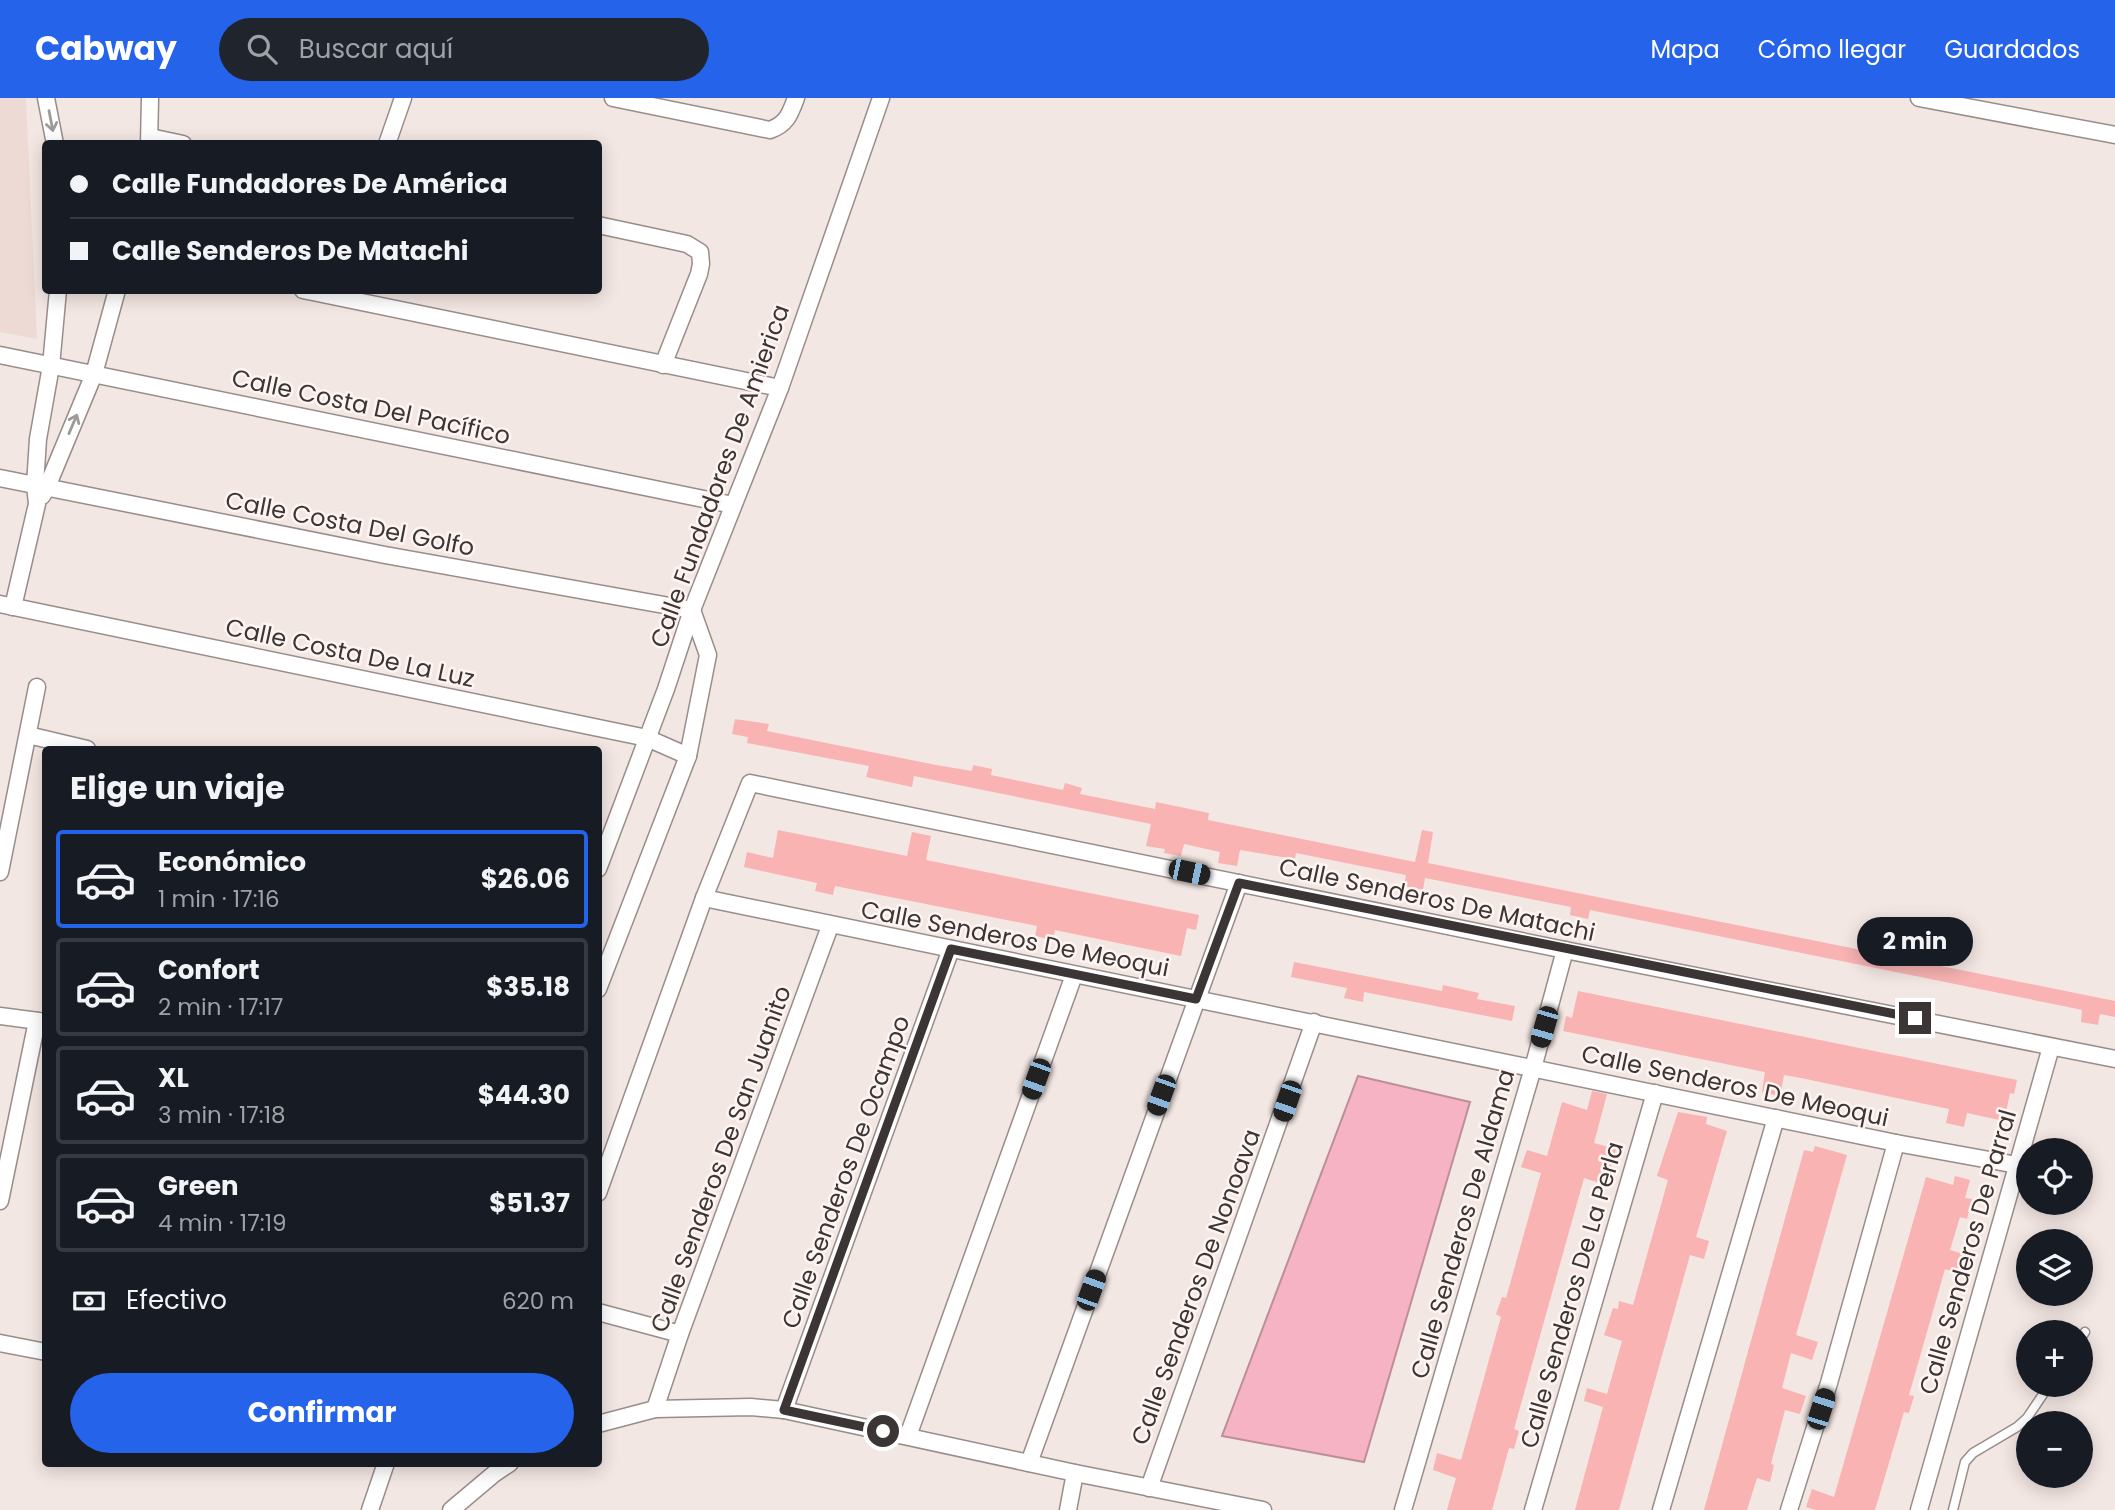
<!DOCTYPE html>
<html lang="es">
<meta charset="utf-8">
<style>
body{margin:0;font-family:Poppins,sans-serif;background:#20242c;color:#f1f3f6;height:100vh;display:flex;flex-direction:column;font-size:26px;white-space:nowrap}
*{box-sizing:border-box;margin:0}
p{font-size:23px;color:#9ea1a6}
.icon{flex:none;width:38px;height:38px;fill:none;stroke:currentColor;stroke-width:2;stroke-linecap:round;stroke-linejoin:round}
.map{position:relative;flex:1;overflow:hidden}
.side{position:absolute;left:42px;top:648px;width:560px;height:721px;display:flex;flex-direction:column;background:#171b24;border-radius:7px;box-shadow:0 4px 18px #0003}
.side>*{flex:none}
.top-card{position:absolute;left:42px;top:42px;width:560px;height:154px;border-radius:7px;box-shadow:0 4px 18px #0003;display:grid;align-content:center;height:154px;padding:0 28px;background:#171b24}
.buttons{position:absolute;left:2016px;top:1040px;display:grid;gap:14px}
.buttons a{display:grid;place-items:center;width:77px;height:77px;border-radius:50%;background:#171b24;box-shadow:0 4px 18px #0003;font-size:35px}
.end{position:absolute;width:32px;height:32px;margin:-16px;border:9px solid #3b3635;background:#fff;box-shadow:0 0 0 4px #fff}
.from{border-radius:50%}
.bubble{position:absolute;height:49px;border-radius:24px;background:#171b24;box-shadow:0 4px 18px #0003;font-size:23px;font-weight:700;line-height:49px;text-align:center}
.car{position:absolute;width:21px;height:42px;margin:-21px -10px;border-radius:9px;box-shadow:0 0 5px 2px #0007;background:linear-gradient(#222 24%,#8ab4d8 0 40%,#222 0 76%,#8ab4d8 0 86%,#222 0)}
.top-card b{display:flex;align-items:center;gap:24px;height:66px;font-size:26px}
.top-card b+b{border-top:2px solid #363941}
.top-card i{width:18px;height:18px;background:#f1f3f6}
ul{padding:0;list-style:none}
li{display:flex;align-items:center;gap:21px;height:98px;margin:0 14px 10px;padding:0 14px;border:4px solid #363941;border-radius:7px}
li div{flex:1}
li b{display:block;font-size:26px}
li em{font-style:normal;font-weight:700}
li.active{border-color:#2563eb}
li>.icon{width:63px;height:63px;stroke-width:1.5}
h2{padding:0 28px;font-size:32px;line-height:84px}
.pay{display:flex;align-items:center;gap:18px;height:77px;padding:0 28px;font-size:26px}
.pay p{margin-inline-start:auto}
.button{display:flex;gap:14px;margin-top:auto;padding:14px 28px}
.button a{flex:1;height:80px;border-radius:42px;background:#2563eb;color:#fff;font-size:28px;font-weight:700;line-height:80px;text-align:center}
header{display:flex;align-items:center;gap:42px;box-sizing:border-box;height:98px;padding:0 35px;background:#2563eb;color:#fff}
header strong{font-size:33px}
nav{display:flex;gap:38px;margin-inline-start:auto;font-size:24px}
.search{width:490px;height:63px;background:#20242c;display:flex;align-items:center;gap:18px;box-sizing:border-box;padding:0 24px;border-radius:38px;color:#9ea1a6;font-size:26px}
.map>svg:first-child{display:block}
.built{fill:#eedad4}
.water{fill:#f5b3c4;stroke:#bd8e99;stroke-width:2}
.building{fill:#f8b3b2}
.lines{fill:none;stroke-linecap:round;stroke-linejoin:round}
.lane-casing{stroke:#988d8a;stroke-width:11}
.street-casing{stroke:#988d8a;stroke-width:19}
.lane{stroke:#fff;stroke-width:8}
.street{stroke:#fff;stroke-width:16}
.oneway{stroke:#9d9a9a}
.route{stroke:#3b3635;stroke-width:9}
.labels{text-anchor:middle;stroke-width:5;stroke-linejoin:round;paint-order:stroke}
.street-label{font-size:24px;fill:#3b3635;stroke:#fef5f2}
</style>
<header>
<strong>Cabway</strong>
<div class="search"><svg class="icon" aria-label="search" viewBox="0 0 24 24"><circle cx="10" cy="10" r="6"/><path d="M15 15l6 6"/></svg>Buscar aquí</div>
<nav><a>Mapa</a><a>Cómo llegar</a><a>Guardados</a></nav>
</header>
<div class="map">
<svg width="2115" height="1412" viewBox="0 0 2115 1412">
<rect width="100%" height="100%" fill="#f3e7e3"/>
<path class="built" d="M0 0H26L37 241 0 234Z"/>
<path class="water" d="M1358 978 1470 1004 1364 1364 1222 1338Z"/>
<g class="building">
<path d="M735 621 769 626 767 633 936 667 972 673 973 667 992 671 991 677 1063 692 1065 685 1082 690 1080 696 1155 711 1156 704 1209 715 1208 722 1415 764 1422 732 1433 734 1428 765 2115 903V919L2100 916 2098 927 2081 924 2082 912 2063 908 1590 812 1588 821 1570 817 1571 809 1425 780 1423 792 1404 788 1406 777 1296 755 1295 761 1240 752 1237 768 1218 765 1220 754 1184 746 1181 758 1164 755 1165 751 1146 748 1151 726 914 678 912 689 866 679 869 668 747 645 748 639 732 636Z"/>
<path d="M778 732 907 758 912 734 931 738 926 762 1199 817 1196 832 1187 830 1181 858 1055 832 1053 842 1035 838 1037 828 835 788 833 797 815 793 817 785 744 769 747 754 773 760Z"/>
<path d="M1294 864 1442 893 1443 887 1479 895 1477 901 1515 908 1512 923 1364 894 1363 904 1344 900 1347 890 1291 879Z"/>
<path d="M1578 893 2017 982 2014 996 2010 995 2004 1023 1967 1015 1964 1029 1946 1025 1949 1011 1801 980 1784 977 1780 998 1762 994 1765 974 1563 933 1566 918 1572 920Z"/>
<path d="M1592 993 1607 996 1594 1045 1616 1051 1606 1087 1584 1080 1514 1331 1519 1333 1514 1351 1509 1350 1492 1412H1447L1456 1380 1433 1372 1437 1355 1461 1362 1501 1219 1496 1216 1502 1199 1506 1200 1541 1075 1521 1069 1527 1052 1547 1058 1562 1004 1587 1012Z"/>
<path d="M1678 1014 1707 1019 1706 1026 1727 1033 1696 1139 1709 1143 1704 1161 1690 1157 1619 1412H1575L1603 1309 1584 1303 1587 1290 1607 1296 1622 1243 1604 1237 1613 1210 1618 1211 1619 1203 1633 1207 1668 1082 1657 1078Z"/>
<path d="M1815 1048 1847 1057 1796 1237 1818 1244 1812 1262 1791 1255 1782 1290 1806 1298 1800 1316 1785 1312 1771 1366 1774 1367 1770 1384 1757 1380 1747 1412H1704L1804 1052 1813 1054Z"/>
<path d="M1955 1078 1970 1082 1965 1100 1972 1101 1967 1121 1960 1119 1950 1152 1971 1158 1965 1177 1945 1171 1909 1297 1914 1298 1909 1315 1904 1314 1875 1412H1816L1806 1409 1812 1391 1834 1399 1926 1079 1953 1087Z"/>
</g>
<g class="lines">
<defs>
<g id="lane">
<path d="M2081 1240 2085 1234"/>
<path d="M1953 1412 1965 1364 1973 1355 2017 1329 2027 1320 2050 1286"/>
</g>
<g id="street">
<path d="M46 0 55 46"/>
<path d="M613 0 770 32C787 26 790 16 796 0"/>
<path d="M1919 0 2115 37"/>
<path d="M150 39 183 46"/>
<path d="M149 46 150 0"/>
<path d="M387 46 403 0"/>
<path d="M598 127 687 146 700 154 701 166 699 176 663 267"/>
<path d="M303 192 780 290"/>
<path d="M0 257 733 407"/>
<path d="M0 380 385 457 692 512 708 557 688 658 598 891"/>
<path d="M42 398 47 389 94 276 117 192"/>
<path d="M0 506 647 640 688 658"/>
<path d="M13 509 37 406 35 387 38 341 51 268 58 192"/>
<path d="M28 637 87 651"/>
<path d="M598 771 666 591 692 512 780 290 881 0"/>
<path d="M0 774 37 589"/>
<path d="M704 800 1896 1045 2017 1067"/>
<path d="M0 918 46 924"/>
<path d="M598 1095 704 800 750 685 1565 852 2115 961"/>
<path d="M0 1103 37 923"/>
<path d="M598 1214 680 1236"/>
<path d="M0 1245 46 1254"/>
<path d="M655 1311 680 1236 830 828"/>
<path d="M784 1312 951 851"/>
<path d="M598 1326 655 1311 751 1309 784 1312 1075 1375 1263 1412"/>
<path d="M908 1338 1074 877"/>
<path d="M1029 1365 1239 785"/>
<path d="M1149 1390 1314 924"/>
<path d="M370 1412 386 1365"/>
<path d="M451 1412 495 1375 510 1365"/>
<path d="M1068 1412 1075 1375"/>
<path d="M1403 1412 1533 970 1565 852"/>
<path d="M1533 1412 1655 995"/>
<path d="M1661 1412 1776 1020"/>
<path d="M1789 1412 1829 1285 1896 1045"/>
<path d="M1919 1412 2051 949"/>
</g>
</defs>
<use href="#lane" class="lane-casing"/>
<use href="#street" class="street-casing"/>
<use href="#lane" class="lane"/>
<use href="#street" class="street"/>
</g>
<defs><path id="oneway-shaft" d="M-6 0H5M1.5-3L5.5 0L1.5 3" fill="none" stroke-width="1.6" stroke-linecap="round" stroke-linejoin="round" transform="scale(1.75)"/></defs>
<g class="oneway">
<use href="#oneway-shaft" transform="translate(51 23) rotate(79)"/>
<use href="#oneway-shaft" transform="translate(73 326) rotate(-67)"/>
</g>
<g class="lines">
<path class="route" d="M883 1333 784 1312 951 851 1196 901 1239 785 1915 920"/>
</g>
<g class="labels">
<g class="street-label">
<text transform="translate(371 309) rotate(12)" y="8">Calle Costa Del Pacífico</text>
<text transform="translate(720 378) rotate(-70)" y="8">Calle Fundadores De Amierica</text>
<text transform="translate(350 426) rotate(11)" y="8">Calle Costa Del Golfo</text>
<text transform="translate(350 555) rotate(12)" y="8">Calle Costa De La Luz</text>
<text transform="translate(1437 802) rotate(12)" y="8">Calle Senderos De Matachi</text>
<text transform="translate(1015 841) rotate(11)" y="8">Calle Senderos De Meoqui</text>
<text transform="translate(1735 988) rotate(12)" y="8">Calle Senderos De Meoqui</text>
<text transform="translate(721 1061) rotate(-70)" y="8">Calle Senderos De San Juanito</text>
<text transform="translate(846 1074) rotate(-70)" y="8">Calle Senderos De Ocampo</text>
<text transform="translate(1463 1126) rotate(-74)" y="8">Calle Senderos De Aldama</text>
<text transform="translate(1968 1154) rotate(-74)" y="8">Calle Senderos De Parral</text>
<text transform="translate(1196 1189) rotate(-70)" y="8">Calle Senderos De Nonoava</text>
<text transform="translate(1572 1197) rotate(-74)" y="8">Calle Senderos De La Perla</text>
</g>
</g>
</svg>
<div class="buttons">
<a><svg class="icon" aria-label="locate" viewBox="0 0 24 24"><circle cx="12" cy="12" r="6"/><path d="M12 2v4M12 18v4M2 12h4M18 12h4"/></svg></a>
<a><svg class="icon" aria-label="layers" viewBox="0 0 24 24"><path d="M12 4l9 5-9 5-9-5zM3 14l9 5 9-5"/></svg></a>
<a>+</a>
<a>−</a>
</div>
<i class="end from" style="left:883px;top:1333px"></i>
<i class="end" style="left:1915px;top:920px"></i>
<div class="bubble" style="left:1857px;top:819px;width:116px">2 min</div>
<i class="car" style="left:1189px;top:774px;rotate:102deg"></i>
<i class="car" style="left:1544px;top:929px;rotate:196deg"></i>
<i class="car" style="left:1036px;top:981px;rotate:200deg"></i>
<i class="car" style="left:1161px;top:997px;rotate:200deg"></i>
<i class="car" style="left:1287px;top:1003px;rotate:199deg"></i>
<i class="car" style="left:1091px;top:1192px;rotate:20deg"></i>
<i class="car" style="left:1821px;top:1311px;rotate:18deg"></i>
<div class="top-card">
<b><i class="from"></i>Calle Fundadores De América</b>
<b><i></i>Calle Senderos De Matachi</b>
</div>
<section class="side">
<h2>Elige un viaje</h2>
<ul>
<li class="active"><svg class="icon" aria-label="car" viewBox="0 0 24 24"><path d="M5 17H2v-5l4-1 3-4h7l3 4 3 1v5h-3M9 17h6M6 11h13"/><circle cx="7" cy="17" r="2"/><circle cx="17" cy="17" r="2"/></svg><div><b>Económico</b><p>1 min · 17:16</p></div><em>$26.06</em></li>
<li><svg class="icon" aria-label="car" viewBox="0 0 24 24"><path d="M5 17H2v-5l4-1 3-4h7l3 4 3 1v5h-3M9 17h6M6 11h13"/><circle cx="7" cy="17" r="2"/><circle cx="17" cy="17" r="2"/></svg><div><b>Confort</b><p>2 min · 17:17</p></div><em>$35.18</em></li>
<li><svg class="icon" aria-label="car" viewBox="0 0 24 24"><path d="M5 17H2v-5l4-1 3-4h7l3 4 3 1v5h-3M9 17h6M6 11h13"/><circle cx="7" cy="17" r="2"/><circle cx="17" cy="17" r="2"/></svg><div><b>XL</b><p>3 min · 17:18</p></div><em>$44.30</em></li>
<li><svg class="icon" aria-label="car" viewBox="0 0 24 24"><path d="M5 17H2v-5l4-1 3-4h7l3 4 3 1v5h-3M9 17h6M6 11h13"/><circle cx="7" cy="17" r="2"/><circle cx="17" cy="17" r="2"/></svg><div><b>Green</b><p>4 min · 17:19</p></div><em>$51.37</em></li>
</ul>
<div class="pay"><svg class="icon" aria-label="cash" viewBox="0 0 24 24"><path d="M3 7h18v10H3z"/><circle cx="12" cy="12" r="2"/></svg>Efectivo<p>620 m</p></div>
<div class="button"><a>Confirmar</a></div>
</section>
</div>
